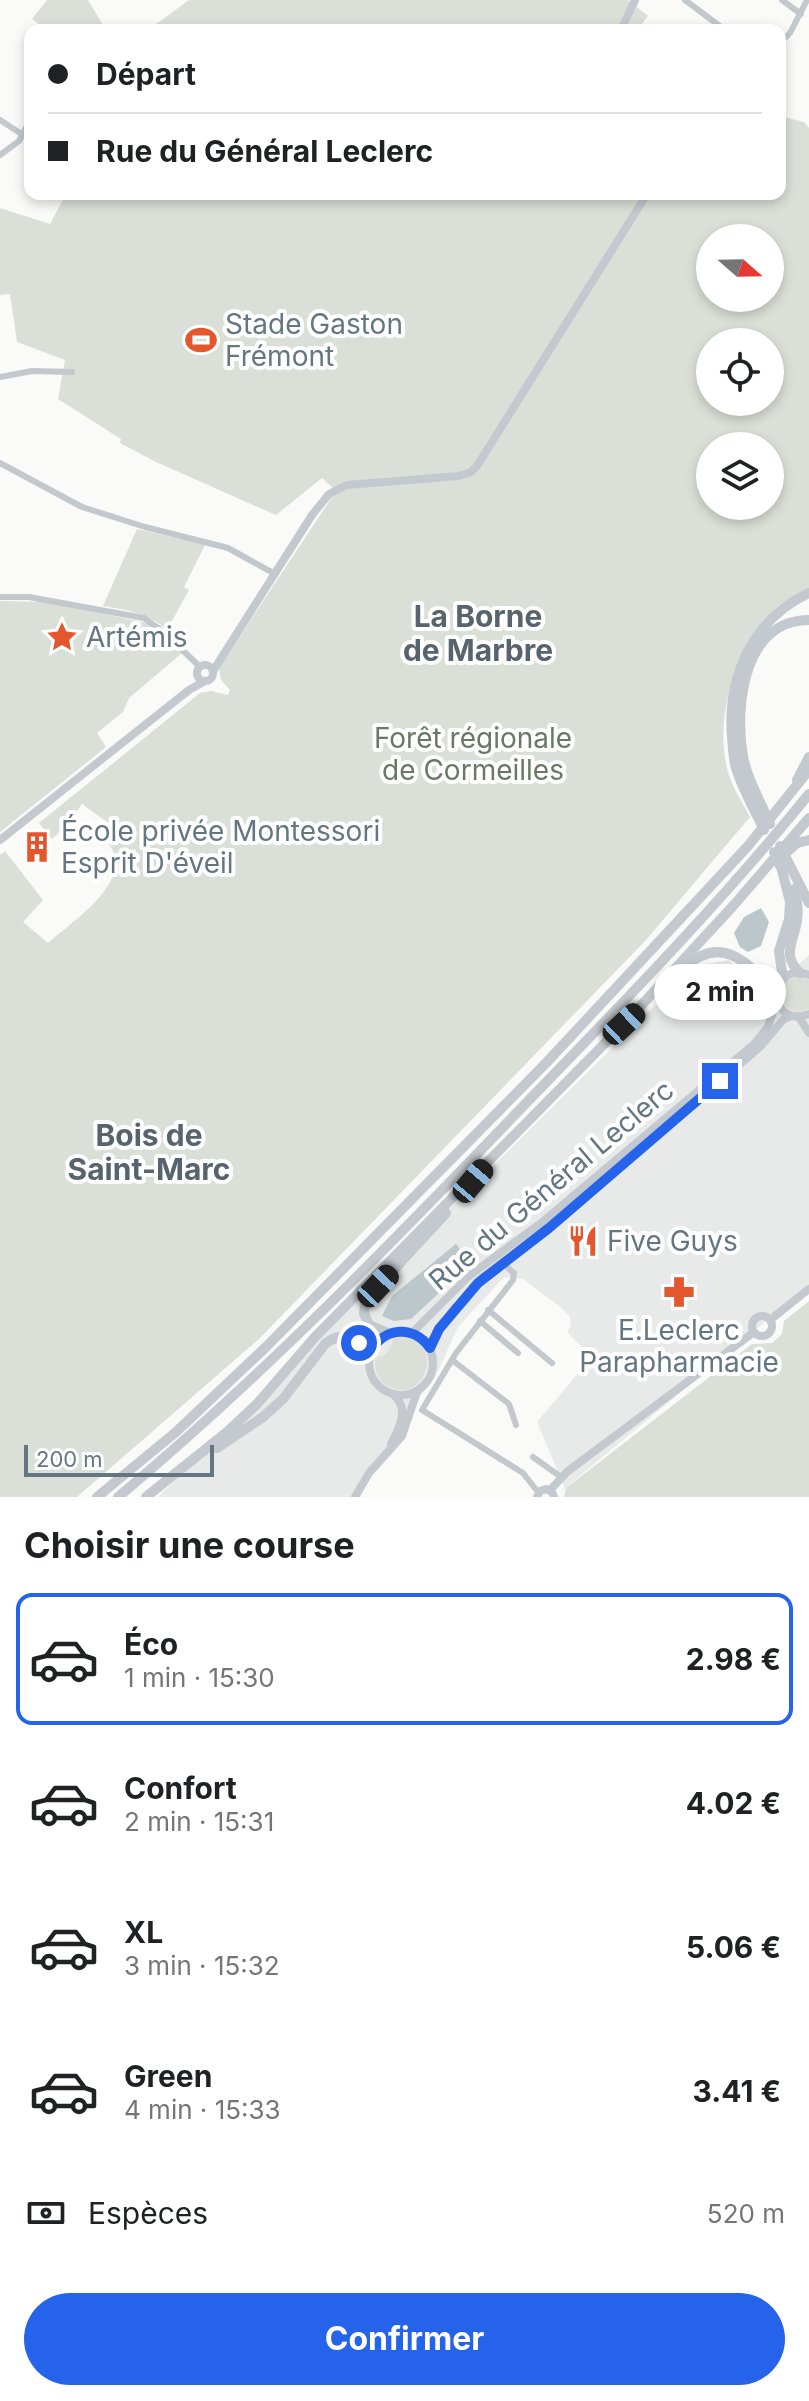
<!DOCTYPE html>
<html lang="fr">
<meta charset="utf-8">
<style>
body{margin:0;font-family:Inter,sans-serif;background:#f2f2f2;color:#202124;height:100vh;display:flex;flex-direction:column;font-size:30px;white-space:nowrap}
*{box-sizing:border-box;margin:0}
p{font-size:26px;color:#757577}
.icon{flex:none;width:44px;height:44px;fill:none;stroke:currentColor;stroke-width:2;stroke-linecap:round;stroke-linejoin:round}
.map{position:relative;height:1497px;overflow:hidden}
.side{display:flex;flex-direction:column;background:#fff;flex:1}
.side>*{flex:none}
.guide{position:absolute;left:24px;top:24px;width:762px;height:176px;border-radius:16px;box-shadow:0 4px 12px #0003;display:grid;align-content:center;height:176px;padding:0 24px;background:#fff}
.needle{width:52px;rotate:110deg}
.tools{position:absolute;left:696px;top:224px;display:grid;gap:16px}
.tools a{display:grid;place-items:center;width:88px;height:88px;border-radius:50%;background:#fff;box-shadow:0 4px 12px #0003;font-size:40px}
.scale{position:absolute;left:24px;bottom:20px;width:190px;box-sizing:border-box;padding-left:8px;border:4px solid #657683;border-top:0;font-size:22px;line-height:28px;white-space:nowrap;color:#657683;-webkit-text-stroke:6px #fff;paint-order:stroke}
.end{position:absolute;width:36px;height:36px;margin:-18px;border:10px solid #2563eb;background:#fff;box-shadow:0 0 0 4px #fff}
.from{border-radius:50%}
.bubble{position:absolute;height:56px;border-radius:28px;background:#fff;box-shadow:0 4px 12px #0003;font-size:26px;font-weight:700;line-height:56px;text-align:center}
.car{position:absolute;width:24px;height:48px;margin:-24px -12px;border-radius:10px;box-shadow:0 0 6px 2px #0007;background:linear-gradient(#222 24%,#8ab4d8 0 40%,#222 0 76%,#8ab4d8 0 86%,#222 0)}
.guide b{display:flex;align-items:center;gap:28px;height:76px;font-size:30px}
.guide b+b{border-top:2px solid #e0e0e0}
.guide i{width:20px;height:20px;background:#202124}
ul{padding:0;list-style:none}
li{display:flex;align-items:center;gap:24px;height:132px;margin:0 16px 12px;padding:0 8px;border:4px solid transparent;border-radius:16px}
li div{flex:1}
li b{display:block;font-size:30px}
li em{font-style:normal;font-weight:700}
li.active{border-color:#2563eb}
li>.icon{width:72px;height:72px;stroke-width:1.5}
h2{padding:0 24px;font-size:36px;line-height:96px}
.pay{display:flex;align-items:center;gap:20px;height:88px;padding:0 24px;font-size:30px}
.pay p{margin-inline-start:auto}
.cta{display:flex;gap:16px;margin-top:auto;padding:16px 24px}
.cta a{flex:1;height:92px;border-radius:48px;background:#2563eb;color:#fff;font-size:32px;font-weight:700;line-height:92px;text-align:center}
.map>svg:first-child{display:block}
.built{fill:#e8e9e9}
.green{fill:#dadfd7;fill-rule:evenodd}
.water{fill:#bbc7cb}
.lines{fill:none;stroke-linecap:round;stroke-linejoin:round}
.street{stroke:#c3c8cc;stroke-width:6}
.secondary{stroke:#c3c9ce;stroke-width:8}
.highway{stroke:#c3c9ce;stroke-width:10}
.route{stroke:#2563eb;stroke-width:10}
.labels{text-anchor:middle;stroke-width:8;stroke-linejoin:round;paint-order:stroke}
.poi-label{font-size:28px;fill:#657683;stroke:#fff;text-anchor:start}
.park-label{font-size:28px;fill:#687a64;stroke:#fff}
.street-label{font-size:28px;fill:#657683;stroke:#fff}
.neighbourhood-label{font-size:30px;font-weight:bold;fill:#57646e;stroke:#fff}
</style>
<div class="map">
<svg width="809" height="1497" viewBox="0 0 809 1497">
<rect width="100%" height="100%" fill="#fafaf8"/>
<path class="built" d="M809 955V1294L790 1301 563 1490 564 1486 537 1422 592 1357 567 1332 571 1326 570 1317 560 1307 523 1279 504 1277 458 1327 435 1378 421 1395 358 1497H158L695 966 729 960 766 994Z"/>
<g class="green">
<path d="M47 0H88L106 30H47L32 19Z"/>
<path d="M189 0H628L648 16 637 30H148Z"/>
<path d="M780 116 804 122 809 128V591C799 595 784 600 776 608 736 648 713 716 728 772 732 787 743 803 750 817L646 940 260 1338 77 1497H0V855L5 851 43 900 23 922 48 943C74 920 144 875 103 838L107 822 82 804 67 825 52 839 39 823 200 693 211 691 228 695 230 690 221 680 219 668 336 491 322 478 276 515 156 462 120 443 121 439 58 399 65 360 17 342 10 294 0 295V208L50 224 66 194H780ZM710 238H770V298H710ZM710 342H770V402H710ZM710 446H770V506H710Z"/>
<path d="M137 529 205 545 184 587 189 590 167 630C148 613 128 610 103 606Z"/>
<path d="M0 601 50 602 147 623 182 653 129 698 123 712 97 733 106 747 0 832Z"/>
<path d="M798 976 809 980V1009L796 1013 784 1005 780 994 787 980Z"/>
<path d="M809 1301V1497H564L566 1488 752 1344 772 1343 782 1334 784 1321Z"/>
<path d="M400 1337C448 1340 424 1407 388 1386 377 1380 375 1369 375 1358 386 1357 392 1349 393 1338Z"/>
</g>
<g class="water">
<path d="M761 908 769 922 761 946 748 952 740 947 734 933 744 917Z"/>
<path d="M456 1244 470 1264 411 1319 394 1321 382 1316 392 1296Z"/>
</g>
<g class="lines">
<g class="street">
<path d="M685 0 725 30"/>
<path d="M782 0 801 14"/>
<path d="M780 43 790 33 807 0"/>
<path d="M0 120 23 135"/>
<path d="M0 155 19 141 30 120"/>
<path d="M0 377 32 371 72 372"/>
<path d="M0 463 82 507 145 527 228 548 275 574"/>
<path d="M0 597H29L144 618 165 633 200 667"/>
<path d="M507 1267 514 1273 513 1280 456 1353 422 1410 523 1473 538 1492"/>
<path d="M488 1310 552 1363"/>
<path d="M480 1321 518 1353"/>
<path d="M452 1360 509 1404 516 1425"/>
<path d="M533 1457 561 1477"/>
</g>
<g class="secondary">
<path d="M621 30 635 0"/>
<circle cx="205" cy="673" r="8"/>
<path d="M213 671 312 515 329 494 347 485 459 476 471 472 477 466 647 194"/>
<path d="M0 840 189 690 205 681"/>
<path d="M809 975C766 960 767 1030 809 1014"/>
<path d="M799 1017 809 1033"/>
<circle cx="762" cy="1326" r="10"/>
<path d="M770 1320 809 1289"/>
<circle cx="401" cy="1363" r="32"/>
<path d="M412 1333 469 1276 541 1223 754 1044 768 1027 777 1000"/>
<path d="M430 1348 434 1338 454 1309 484 1276 549 1228 760 1047 784 1019 791 1016"/>
<path d="M391 1444C399 1428 410 1410 394 1395"/>
<path d="M550 1490 568 1471 754 1332"/>
<path d="M355 1497 369 1473 402 1436 417 1392"/>
<path d="M537 1497 540 1491 546 1489 552 1492 554 1497"/>
</g>
<g class="highway">
<path d="M797 780 809 757"/>
<path d="M770 824C761 802 747 779 743 756 734 706 744 620 809 620"/>
<path d="M764 830C755 810 742 789 736 768 733 758 733 746 732 737 727 677 753 619 809 593"/>
<path d="M780 846 809 903"/>
<path d="M788 851 797 843 809 840"/>
<path d="M774 852 782 870 790 902 789 919 779 951 783 979"/>
<path d="M794 889C797 899 799 909 797 920 794 942 781 955 800 973"/>
<path d="M684 968C722 932 749 964 776 993"/>
<path d="M388 1333 369 1325 364 1313 366 1300 446 1213"/>
<path d="M217 1448 263 1417 283 1399 325 1344C344 1329 355 1339 370 1354"/>
<path d="M97 1497 176 1432 266 1347 547 1062 748 846 809 770"/>
<path d="M118 1497C256 1382 382 1253 506 1124 610 1016 715 910 809 794"/>
<path d="M146 1497 227 1432 257 1404 315 1337 624 1024 733 906 809 818"/>
</g>
</g>
<g class="lines">
<path class="route" d="M359 1343 370 1354C382 1327 413 1324 430 1348L439 1329 478 1283 549 1228 720 1081"/>
</g>
<defs>
<symbol id="stadium-bare" viewBox="-9 -9 18 18"><path d="M0-5a6.5 5 0 1 0 0 10a6.5 5 0 1 0 0-10ZM-3.5-1.8h7v3.6h-7Z" fill="#e4572e" stroke="#fff" stroke-width="2.5" paint-order="stroke"/></symbol>
<symbol id="sight-bare" viewBox="-9 -9 18 18"><path d="M0-6L1.8-2.2L6-1.7L2.9 1.2L3.7 5.4L0 3.3L-3.7 5.4L-2.9 1.2L-6-1.7L-1.8-2.2Z" fill="#e4572e" stroke="#fff" stroke-width="2.5" paint-order="stroke"/></symbol>
<symbol id="building-bare" viewBox="-9 -9 18 18"><path d="M-4-6H4V6H1V3H-1V6H-4ZM-2.5-4.3h1.7v1.8h-1.7ZM.8-4.3h1.7v1.8H.8ZM-2.5-1h1.7V.8h-1.7ZM.8-1h1.7V.8H.8Z" fill="#e4572e" stroke="#fff" stroke-width="2.5" paint-order="stroke"/></symbol>
<symbol id="restaurant-bare" viewBox="-9 -9 18 18"><path d="M-5-6h1v4h1v-4h1v4h1v-4h1v5L-1.5 .5V6h-2V.5L-5-1ZM5-6V6H3V1.5H1.5Q1.5-4 5-6Z" fill="#e4572e" stroke="#fff" stroke-width="2.5" paint-order="stroke"/></symbol>
<symbol id="pharmacy-bare" viewBox="-9 -9 18 18"><path d="M-2-6h4v4h4v4h-4v4h-4v-4h-4v-4h4Z" fill="#e4572e" stroke="#fff" stroke-width="2.5" paint-order="stroke"/></symbol>
</defs>
<g fill-rule="evenodd">
<use href="#stadium-bare" x="179" y="318" width="44" height="44"/>
<use href="#sight-bare" x="40" y="615" width="44" height="44"/>
<use href="#building-bare" x="15" y="825" width="44" height="44"/>
<use href="#restaurant-bare" x="561" y="1219" width="44" height="44"/>
<use href="#pharmacy-bare" x="657" y="1270" width="44" height="44"/>
</g>
<g class="labels">
<g class="poi-label">
<text x="225" y="334">Stade Gaston<tspan x="225" dy="32">Frémont</tspan></text>
<text x="86" y="647">Artémis</text>
<text x="61" y="841">École privée Montessori<tspan x="61" dy="32">Esprit D'éveil</tspan></text>
<text x="607" y="1251">Five Guys</text>
<text x="679" y="1340" text-anchor="middle">E.Leclerc<tspan x="679" dy="32">Parapharmacie</tspan></text>
</g>
<g class="park-label">
<text x="473" y="748">Forêt régionale<tspan x="473" dy="32">de Cormeilles</tspan></text>
</g>
<g class="street-label">
<text transform="translate(551 1185) rotate(-40)" y="10">Rue du Général Leclerc</text>
</g>
<g class="neighbourhood-label">
<text x="478" y="627">La Borne<tspan x="478" dy="34">de Marbre</tspan></text>
<text x="149" y="1146">Bois de<tspan x="149" dy="34">Saint-Marc</tspan></text>
</g>
</g>
</svg>
<div class="tools">
<a><svg class="needle" viewBox="-14 -14 28 28"><path d="M0-13l5 13h-10z" fill="#e53935"/><path d="M0 13l5-13h-10z" fill="#757577"/></svg></a>
<a><svg class="icon" aria-label="locate" viewBox="0 0 24 24"><circle cx="12" cy="12" r="6"/><path d="M12 2v4M12 18v4M2 12h4M18 12h4"/></svg></a>
<a><svg class="icon" aria-label="layers" viewBox="0 0 24 24"><path d="M12 4l9 5-9 5-9-5zM3 14l9 5 9-5"/></svg></a>
</div>
<div class="scale">200 m</div>
<i class="end from" style="left:359px;top:1343px"></i>
<i class="end" style="left:720px;top:1081px"></i>
<div class="bubble" style="left:654px;top:964px;width:132px">2 min</div>
<i class="car" style="left:624px;top:1024px;rotate:47deg"></i>
<i class="car" style="left:473px;top:1181px;rotate:40deg"></i>
<i class="car" style="left:378px;top:1286px;rotate:43deg"></i>
<div class="guide">
<b><i class="from"></i>Départ</b>
<b><i></i>Rue du Général Leclerc</b>
</div>
</div>
<section class="side">
<h2>Choisir une course</h2>
<ul>
<li class="active"><svg class="icon" aria-label="car" viewBox="0 0 24 24"><path d="M5 17H2v-5l4-1 3-4h7l3 4 3 1v5h-3M9 17h6M6 11h13"/><circle cx="7" cy="17" r="2"/><circle cx="17" cy="17" r="2"/></svg><div><b>Éco</b><p>1 min · 15:30</p></div><em>2.98 €</em></li>
<li><svg class="icon" aria-label="car" viewBox="0 0 24 24"><path d="M5 17H2v-5l4-1 3-4h7l3 4 3 1v5h-3M9 17h6M6 11h13"/><circle cx="7" cy="17" r="2"/><circle cx="17" cy="17" r="2"/></svg><div><b>Confort</b><p>2 min · 15:31</p></div><em>4.02 €</em></li>
<li><svg class="icon" aria-label="car" viewBox="0 0 24 24"><path d="M5 17H2v-5l4-1 3-4h7l3 4 3 1v5h-3M9 17h6M6 11h13"/><circle cx="7" cy="17" r="2"/><circle cx="17" cy="17" r="2"/></svg><div><b>XL</b><p>3 min · 15:32</p></div><em>5.06 €</em></li>
<li><svg class="icon" aria-label="car" viewBox="0 0 24 24"><path d="M5 17H2v-5l4-1 3-4h7l3 4 3 1v5h-3M9 17h6M6 11h13"/><circle cx="7" cy="17" r="2"/><circle cx="17" cy="17" r="2"/></svg><div><b>Green</b><p>4 min · 15:33</p></div><em>3.41 €</em></li>
</ul>
<div class="pay"><svg class="icon" aria-label="cash" viewBox="0 0 24 24"><path d="M3 7h18v10H3z"/><circle cx="12" cy="12" r="2"/></svg>Espèces<p>520 m</p></div>
<div class="cta"><a>Confirmer</a></div>
</section>
